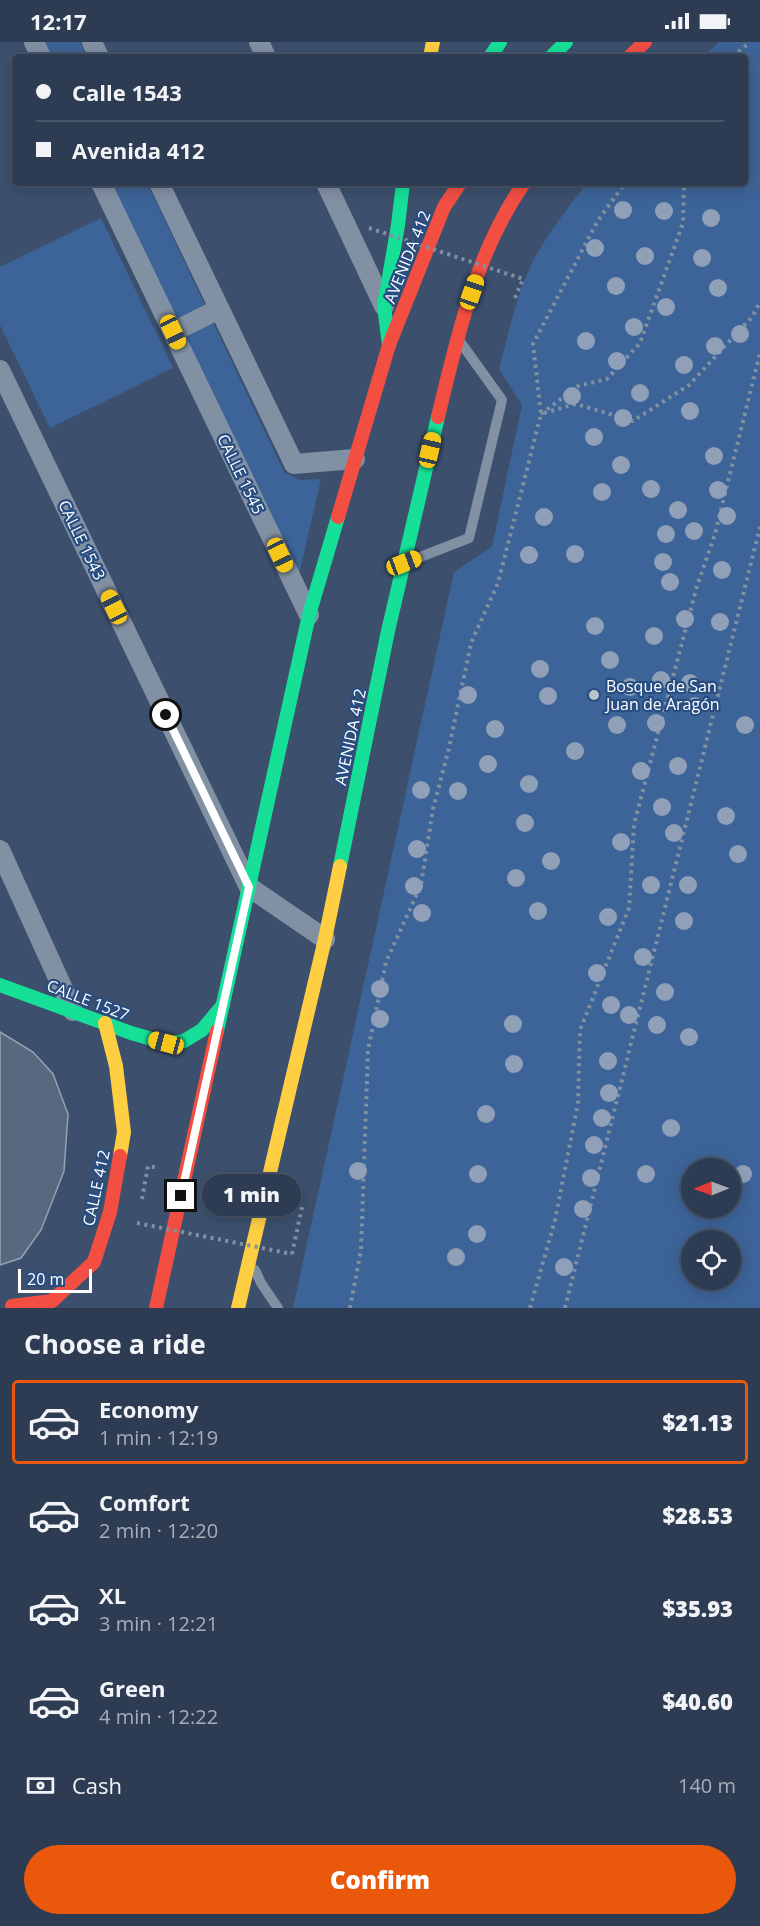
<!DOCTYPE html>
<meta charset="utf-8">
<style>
body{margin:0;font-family:"Open Sans",sans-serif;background:#39475c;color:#f1f3f6;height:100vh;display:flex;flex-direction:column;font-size:22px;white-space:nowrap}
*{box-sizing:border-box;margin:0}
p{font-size:20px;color:#a7adb8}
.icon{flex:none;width:33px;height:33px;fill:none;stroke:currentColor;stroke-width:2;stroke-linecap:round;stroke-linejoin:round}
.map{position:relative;height:1266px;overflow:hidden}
.sheet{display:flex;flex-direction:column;background:#2d3c52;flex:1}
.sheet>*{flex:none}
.top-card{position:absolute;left:12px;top:12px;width:736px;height:132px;border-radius:6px;box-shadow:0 3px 15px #0003,0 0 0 2px #485669;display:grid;align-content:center;height:132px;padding:0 24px;background:#2d3c52}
.needle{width:39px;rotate:269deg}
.buttons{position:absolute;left:681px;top:1116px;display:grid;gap:12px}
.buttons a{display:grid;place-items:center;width:60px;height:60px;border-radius:50%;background:#2d3c52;box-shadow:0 3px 15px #0003,0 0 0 2px #485669;font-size:30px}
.scale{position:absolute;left:18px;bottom:15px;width:74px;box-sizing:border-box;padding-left:6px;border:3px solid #fff;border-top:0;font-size:16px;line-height:21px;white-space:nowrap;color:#fff;-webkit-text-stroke:4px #284d81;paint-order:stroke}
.end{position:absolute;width:27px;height:27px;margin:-14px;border:8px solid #fff;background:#111;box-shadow:0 0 0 3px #111}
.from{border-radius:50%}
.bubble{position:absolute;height:42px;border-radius:21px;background:#2d3c52;box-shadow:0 3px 15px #0003,0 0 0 2px #485669;font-size:20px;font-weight:800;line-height:42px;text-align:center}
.car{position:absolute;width:18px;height:36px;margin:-18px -9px;border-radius:8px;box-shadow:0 0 4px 2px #0007;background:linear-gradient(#f5c518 24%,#345 0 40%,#f5c518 0 76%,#345 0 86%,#f5c518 0)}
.top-card b{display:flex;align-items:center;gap:21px;height:57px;font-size:22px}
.top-card b+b{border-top:2px solid #485669}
.top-card i{width:15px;height:15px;background:#f1f3f6}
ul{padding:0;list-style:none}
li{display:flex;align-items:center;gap:18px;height:84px;margin:0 12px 9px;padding:0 12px;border:3px solid transparent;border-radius:6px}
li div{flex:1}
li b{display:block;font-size:22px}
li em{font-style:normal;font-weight:800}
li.active{border-color:#ea580c}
li>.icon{width:54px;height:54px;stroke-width:1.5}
h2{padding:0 24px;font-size:27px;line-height:72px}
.pay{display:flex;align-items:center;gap:15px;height:66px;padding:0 24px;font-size:22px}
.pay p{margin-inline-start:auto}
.button{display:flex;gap:12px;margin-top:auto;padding:12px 24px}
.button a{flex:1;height:69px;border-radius:36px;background:#ea580c;color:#fff;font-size:24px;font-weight:800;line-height:69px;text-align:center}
.status{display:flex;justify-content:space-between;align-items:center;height:42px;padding:0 30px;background:#2d3c52;direction:ltr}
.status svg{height:16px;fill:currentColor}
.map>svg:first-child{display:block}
.green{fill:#3d6498;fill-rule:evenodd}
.building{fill:#58687f;stroke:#96a1b2;stroke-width:1.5}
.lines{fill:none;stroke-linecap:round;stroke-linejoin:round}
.path{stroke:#8290a3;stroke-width:4;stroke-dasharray:3 4.5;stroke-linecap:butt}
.lane{stroke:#8290a3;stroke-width:10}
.street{stroke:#8290a3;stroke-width:20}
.fast{stroke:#16e098;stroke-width:14}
.slow{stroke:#ffcf43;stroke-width:14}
.jam{stroke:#f24e42;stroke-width:14}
.path-bridge{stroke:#8290a3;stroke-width:4;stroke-dasharray:3 4.5;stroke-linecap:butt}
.tree{fill:#90a0b8}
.route{stroke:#fff;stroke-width:8}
.poi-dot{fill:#bbc2cc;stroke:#284d81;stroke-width:2}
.labels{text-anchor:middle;stroke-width:4.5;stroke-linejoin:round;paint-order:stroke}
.street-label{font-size:16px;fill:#fff;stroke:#284d81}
.poi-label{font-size:16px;fill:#fff;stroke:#284d81;text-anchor:start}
</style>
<div class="status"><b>12:17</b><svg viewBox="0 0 49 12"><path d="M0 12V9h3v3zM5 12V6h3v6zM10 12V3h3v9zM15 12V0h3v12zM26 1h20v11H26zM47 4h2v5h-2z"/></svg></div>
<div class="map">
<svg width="760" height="1266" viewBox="0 0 760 1266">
<rect width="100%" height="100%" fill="#3c506d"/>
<g class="green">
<path d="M38 0H80L87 15H46Z"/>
<path d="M719 0H760V1266H293L454 530 492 505 522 363 499 327C508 294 517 251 532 221 547 192 567 167 587 141H746V15H702ZM692 1126H730V1166H692ZM692 1198H730V1238H692Z"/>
<path d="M107 141H147L284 430 300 438 321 437 298 537Z"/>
<path d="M101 176 173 326 50 386 0 283V225Z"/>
</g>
<path class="building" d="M0 990 33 1010 53 1032 68 1072 64 1129 41 1188 21 1216 0 1223Z"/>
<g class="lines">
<g class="path">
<path d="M733 15 750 0"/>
<path d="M515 256 523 237"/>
<path d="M544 371 576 362 633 379 689 343 752 275 760 260"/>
<path d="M541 372 578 344 607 337 640 301 683 181 684 141"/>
<path d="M142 1157 148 1124 159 1126"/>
<path d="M292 1212 302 1165"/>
<path d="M350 1266 361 1208 368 1008 386 920 421 843 433 767 449 706 471 601 498 541 541 372 533 302 597 180 625 141"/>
<path d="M530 1266 555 1178 578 1061 580 988 629 866 634 782 697 544 715 492 760 311"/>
<path d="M565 1266 760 485"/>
</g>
<g class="lane">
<path d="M410 519 469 496 502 358 461 301"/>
<path d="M255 1228 261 1241 278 1266"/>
</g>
<g class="street">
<path d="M34 0 41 15"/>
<path d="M92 0 99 15"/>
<path d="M259 0 266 15"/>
<path d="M101 141 309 573"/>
<path d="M159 141 294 422 355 417"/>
<path d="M326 141 384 264"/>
<path d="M173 290 219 267"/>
<path d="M0 328 249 845 325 897"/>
<path d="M0 808 73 969"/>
</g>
<g class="fast">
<path d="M490 15 500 0"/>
<path d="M551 15 566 0"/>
<path d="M389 303 384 264 398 183 403 141"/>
<path d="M340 824 388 589 438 375"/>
<path d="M0 943 131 991 166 1001 184 999 202 988 223 963"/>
<path d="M217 989 309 573 338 475"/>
</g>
<g class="slow">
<path d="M430 15 433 0"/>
<path d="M105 981 116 1024 124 1090 120 1114"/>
<path d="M238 1266 325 897 340 824"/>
</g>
<g class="jam">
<path d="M629 15 645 0"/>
<path d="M438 375C457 295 476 210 524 141"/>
<path d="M338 475 389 303 444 165 460 141"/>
<path d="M12 1264 52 1259 94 1220 110 1170 120 1114"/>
<path d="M156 1266 217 989"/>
</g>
<g class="path-bridge">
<path d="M369 186 523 237"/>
<path d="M137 1181 292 1212"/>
</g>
</g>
<g class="tree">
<circle cx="623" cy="168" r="9"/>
<circle cx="664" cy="169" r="9"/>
<circle cx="711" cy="176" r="9"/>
<circle cx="595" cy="206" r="9"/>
<circle cx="645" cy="214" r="9"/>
<circle cx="702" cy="216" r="9"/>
<circle cx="616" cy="244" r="9"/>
<circle cx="718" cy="246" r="9"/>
<circle cx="666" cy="265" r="9"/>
<circle cx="634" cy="285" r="9"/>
<circle cx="740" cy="292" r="9"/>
<circle cx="586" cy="299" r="9"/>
<circle cx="715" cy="304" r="9"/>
<circle cx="617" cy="319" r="9"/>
<circle cx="684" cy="323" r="9"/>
<circle cx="640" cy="351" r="9"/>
<circle cx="572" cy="354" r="9"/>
<circle cx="690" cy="369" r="9"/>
<circle cx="623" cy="376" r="9"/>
<circle cx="594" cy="395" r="9"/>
<circle cx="714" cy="414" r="9"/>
<circle cx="621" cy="423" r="9"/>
<circle cx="651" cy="447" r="9"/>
<circle cx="718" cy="448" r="9"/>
<circle cx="602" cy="450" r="9"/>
<circle cx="678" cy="468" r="9"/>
<circle cx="727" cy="474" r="9"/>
<circle cx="544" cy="475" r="9"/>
<circle cx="694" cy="489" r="9"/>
<circle cx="666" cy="492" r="9"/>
<circle cx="575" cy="512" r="9"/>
<circle cx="529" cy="513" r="9"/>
<circle cx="663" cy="520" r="9"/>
<circle cx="722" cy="528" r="9"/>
<circle cx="670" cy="540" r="9"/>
<circle cx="685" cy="577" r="9"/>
<circle cx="720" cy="580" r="9"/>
<circle cx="595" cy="584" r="9"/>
<circle cx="654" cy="594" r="9"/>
<circle cx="610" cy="618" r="9"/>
<circle cx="540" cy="627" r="9"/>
<circle cx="661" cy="638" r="9"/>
<circle cx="690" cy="641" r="9"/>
<circle cx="630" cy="645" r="9"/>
<circle cx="468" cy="653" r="9"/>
<circle cx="548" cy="654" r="9"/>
<circle cx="695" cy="664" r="9"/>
<circle cx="656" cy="681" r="9"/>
<circle cx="617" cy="683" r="9"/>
<circle cx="745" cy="683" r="9"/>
<circle cx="495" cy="687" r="9"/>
<circle cx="575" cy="709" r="9"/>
<circle cx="488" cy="722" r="9"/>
<circle cx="678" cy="724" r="9"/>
<circle cx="641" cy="729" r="9"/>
<circle cx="529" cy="742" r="9"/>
<circle cx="421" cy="748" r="9"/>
<circle cx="458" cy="749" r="9"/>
<circle cx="662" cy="765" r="9"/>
<circle cx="726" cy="774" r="9"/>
<circle cx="525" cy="781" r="9"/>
<circle cx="674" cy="791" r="9"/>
<circle cx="621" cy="800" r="9"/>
<circle cx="417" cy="807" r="9"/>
<circle cx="738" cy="812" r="9"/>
<circle cx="551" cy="819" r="9"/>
<circle cx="516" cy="836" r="9"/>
<circle cx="651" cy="843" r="9"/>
<circle cx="688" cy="843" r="9"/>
<circle cx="414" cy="844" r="9"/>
<circle cx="538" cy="869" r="9"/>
<circle cx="422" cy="871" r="9"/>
<circle cx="608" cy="875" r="9"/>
<circle cx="684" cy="879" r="9"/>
<circle cx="643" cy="915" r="9"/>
<circle cx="597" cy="931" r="9"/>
<circle cx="380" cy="947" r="9"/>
<circle cx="665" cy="950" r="9"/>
<circle cx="611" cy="963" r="9"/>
<circle cx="629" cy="973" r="9"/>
<circle cx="380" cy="977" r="9"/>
<circle cx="513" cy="982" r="9"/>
<circle cx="657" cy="983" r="9"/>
<circle cx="689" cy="995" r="9"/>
<circle cx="608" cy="1019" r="9"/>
<circle cx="514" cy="1022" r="9"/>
<circle cx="609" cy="1051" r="9"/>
<circle cx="486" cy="1072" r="9"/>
<circle cx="602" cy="1076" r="9"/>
<circle cx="671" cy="1086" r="9"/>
<circle cx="594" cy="1103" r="9"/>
<circle cx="358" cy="1129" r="9"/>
<circle cx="478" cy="1132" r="9"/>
<circle cx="646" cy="1132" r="9"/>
<circle cx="743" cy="1132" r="9"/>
<circle cx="591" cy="1136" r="9"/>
<circle cx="583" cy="1167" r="9"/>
<circle cx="477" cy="1192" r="9"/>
<circle cx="456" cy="1215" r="9"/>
<circle cx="564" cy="1225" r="9"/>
</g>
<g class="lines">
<path class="route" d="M166 673 249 845 181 1154"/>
</g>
<circle class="poi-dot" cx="594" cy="653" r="6"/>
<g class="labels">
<g class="street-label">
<text transform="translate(407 215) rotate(-68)" y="6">AVENIDA 412</text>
<text transform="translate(241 432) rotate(64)" y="6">CALLE 1545</text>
<text transform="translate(82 498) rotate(64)" y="6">CALLE 1543</text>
<text transform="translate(350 695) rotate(-78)" y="6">AVENIDA 412</text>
<text transform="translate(88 958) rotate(21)" y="6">CALLE 1527</text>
<text transform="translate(96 1146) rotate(-78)" y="6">CALLE 412</text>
</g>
<g class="poi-label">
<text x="606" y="650">Bosque de San<tspan x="606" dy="18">Juan de Aragón</tspan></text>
</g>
</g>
</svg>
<div class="buttons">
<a><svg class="needle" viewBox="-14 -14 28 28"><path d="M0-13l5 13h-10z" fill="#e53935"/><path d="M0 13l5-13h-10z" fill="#a7adb8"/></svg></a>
<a><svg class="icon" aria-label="locate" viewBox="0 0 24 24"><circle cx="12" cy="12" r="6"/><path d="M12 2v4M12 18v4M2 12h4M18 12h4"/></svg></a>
</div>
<div class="scale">20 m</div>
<i class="end from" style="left:166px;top:673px"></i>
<i class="end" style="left:181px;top:1154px"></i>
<div class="bubble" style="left:202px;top:1132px;width:99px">1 min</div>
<i class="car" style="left:472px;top:250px;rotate:19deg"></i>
<i class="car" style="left:173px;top:290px;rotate:155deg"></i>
<i class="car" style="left:430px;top:408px;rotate:13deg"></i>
<i class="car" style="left:280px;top:513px;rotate:155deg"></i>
<i class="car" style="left:404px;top:521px;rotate:69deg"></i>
<i class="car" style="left:114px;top:565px;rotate:334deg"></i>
<i class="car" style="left:166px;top:1001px;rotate:285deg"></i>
<div class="top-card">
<b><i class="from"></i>Calle 1543</b>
<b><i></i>Avenida 412</b>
</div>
</div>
<section class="sheet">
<h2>Choose a ride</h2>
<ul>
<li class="active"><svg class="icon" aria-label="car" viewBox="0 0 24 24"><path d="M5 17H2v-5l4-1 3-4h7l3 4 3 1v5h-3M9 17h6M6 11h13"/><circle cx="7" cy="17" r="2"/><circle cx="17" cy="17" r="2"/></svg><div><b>Economy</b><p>1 min · 12:19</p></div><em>$21.13</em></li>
<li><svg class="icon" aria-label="car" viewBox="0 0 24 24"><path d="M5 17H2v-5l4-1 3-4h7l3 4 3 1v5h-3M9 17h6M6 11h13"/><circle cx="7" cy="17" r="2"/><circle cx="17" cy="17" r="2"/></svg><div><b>Comfort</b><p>2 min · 12:20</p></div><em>$28.53</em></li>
<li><svg class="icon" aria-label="car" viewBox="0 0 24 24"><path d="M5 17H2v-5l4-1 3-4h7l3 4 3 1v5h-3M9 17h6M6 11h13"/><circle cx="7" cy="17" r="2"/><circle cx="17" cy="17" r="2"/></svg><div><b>XL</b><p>3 min · 12:21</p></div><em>$35.93</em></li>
<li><svg class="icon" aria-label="car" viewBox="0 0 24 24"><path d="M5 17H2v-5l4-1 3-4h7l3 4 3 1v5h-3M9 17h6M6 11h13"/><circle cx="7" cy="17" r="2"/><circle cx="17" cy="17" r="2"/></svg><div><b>Green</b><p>4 min · 12:22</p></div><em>$40.60</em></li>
</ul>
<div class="pay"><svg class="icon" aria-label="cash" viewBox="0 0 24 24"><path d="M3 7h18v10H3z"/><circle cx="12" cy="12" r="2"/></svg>Cash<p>140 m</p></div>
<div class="button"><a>Confirm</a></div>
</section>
